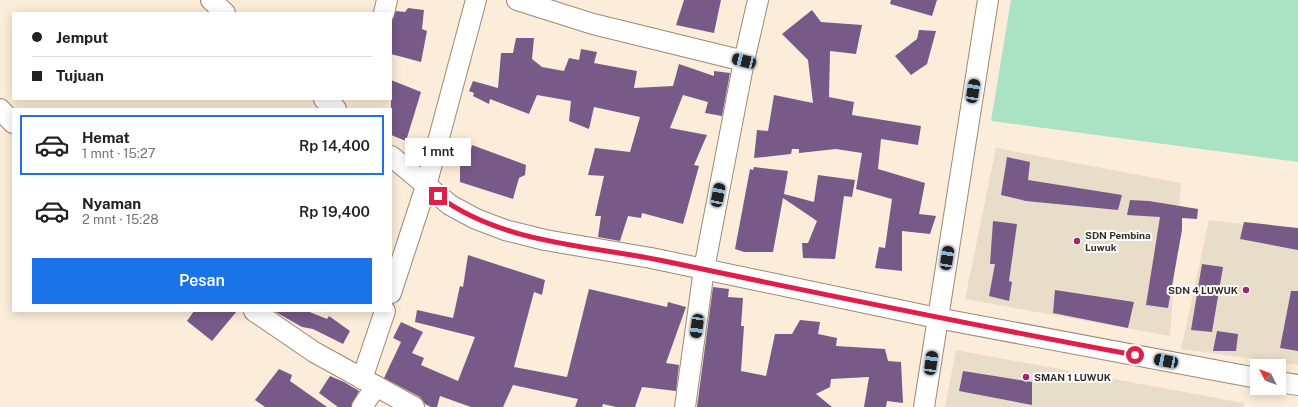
<!DOCTYPE html>
<html lang="id">
<meta charset="utf-8">
<style>
body{margin:0;font-family:"Public Sans",sans-serif;background:#f6f6f6;color:#222;height:100vh;display:flex;flex-direction:column;font-size:15px;white-space:nowrap}
*{box-sizing:border-box;margin:0}
p{font-size:13px;color:#767676}
.icon{flex:none;width:22px;height:22px;fill:none;stroke:currentColor;stroke-width:2;stroke-linecap:round;stroke-linejoin:round}
.map{position:relative;flex:1;overflow:hidden}
.panel{position:absolute;left:12px;top:108px;width:380px;height:204px;display:flex;flex-direction:column;background:#fff;border-radius:0px;box-shadow:0 2px 10px #0003}
.panel>*{flex:none}
.banner{position:absolute;left:12px;top:12px;width:380px;height:88px;border-radius:0px;box-shadow:0 2px 10px #0003;display:grid;align-content:center;height:88px;padding:0 20px;background:#fff}
.needle{width:26px;rotate:312deg}
.buttons{position:absolute;left:1250px;top:359px;display:grid;gap:8px}
.buttons a{display:grid;place-items:center;width:36px;height:36px;border-radius:0px;background:#fff;box-shadow:0 2px 10px #0003;font-size:20px}
.end{position:absolute;width:18px;height:18px;margin:-9px;border:5px solid #e11d48;background:#fff;box-shadow:0 0 0 2px #fff}
.from{border-radius:50%}
.bubble{position:absolute;height:28px;border-radius:0px;background:#fff;box-shadow:0 2px 10px #0003;font-size:13px;font-weight:600;line-height:28px;text-align:center}
.car{position:absolute;width:12px;height:24px;margin:-12px -6px;border-radius:5px;box-shadow:0 0 3px 1px #0007;background:linear-gradient(#222 24%,#8ab4d8 0 40%,#222 0 76%,#8ab4d8 0 86%,#222 0)}
.banner b{display:flex;align-items:center;gap:14px;height:38px;font-size:15px}
.banner b+b{border-top:1px solid #e0e0e0}
.banner i{width:10px;height:10px;background:#222}
ul{padding:7px 0 0;list-style:none}
li{display:flex;align-items:center;gap:12px;height:60px;margin:0 8px 6px;padding:0 12px;border:2px solid transparent;border-radius:0px}
li div{flex:1}
li b{display:block;font-size:15px}
li em{font-style:normal;font-weight:600}
li.on{border-color:#1a73e8}
li>.icon{width:36px;height:36px;stroke-width:1.5}
.primary-button{display:flex;gap:8px;margin-top:auto;padding:8px 20px}
.primary-button a{flex:1;height:46px;border-radius:0px;background:#1a73e8;color:#fff;font-size:16px;font-weight:600;line-height:46px;text-align:center}
.map>svg:first-child{display:block}
.education{fill:#e8ddc9}
.green{fill:#aae3c3}
.building{fill:#775a88}
.lines{fill:none;stroke-linecap:round;stroke-linejoin:round}
.minor-casing{stroke:#9b8a74;stroke-width:22}
.minor{stroke:#fff;stroke-width:20}
.route{stroke:#e11d48;stroke-width:5}
.poi-dot{fill:#a8236d;stroke:#fdfdfd;stroke-width:1.5}
.labels{text-anchor:middle;stroke-width:4;stroke-linejoin:round;paint-order:stroke}
.poi-label{font-size:10px;font-weight:bold;fill:#332c23;stroke:#fdfdfd;text-anchor:start}
</style>
<div class="map">
<svg width="1298" height="407" viewBox="0 0 1298 407">
<rect width="100%" height="100%" fill="#fcedda"/>
<g class="education">
<path d="M996 148 1181 183 1170 336 965 299Z"/>
<path d="M1209 220 1298 231V365L1181 349Z"/>
<path d="M956 350 1244 403V407H945Z"/>
</g>
<path class="green" d="M1011 0H1298V162L991 121Z"/>
<g class="building">
<path d="M684 0H721L714 33 676 25Z"/>
<path d="M891 0H937L932 16 890 4Z"/>
<path d="M408 8 424 10 422 29 427 31 421 62 391 54V22L396 11 405 12Z"/>
<path d="M812 10 821 22 862 25 856 54 830 51 829 97 854 102 852 115 921 126 918 145 881 139 878 169 925 183 919 214 936 216 930 234 902 231V271L875 268 879 247 885 248 892 199 856 189 862 153 836 149 799 153V149H792L791 154 754 158 757 130 768 131 774 95 813 103 808 60 782 34Z"/>
<path d="M919 30 936 31 927 64 911 75 895 56 917 39Z"/>
<path d="M516 38H534L532 59 542 67 564 71 569 58 579 60 581 49 597 52 594 63 637 71 634 88 673 86 679 64 714 76V71L730 73 722 116 705 113 708 102 683 95 670 128 707 135 694 165 699 166 683 224 642 213 641 218 628 216 620 241 598 237 601 216H595L604 176 588 175 595 148 630 152 640 117 594 107 589 129 569 121 571 101 537 95 529 114 490 99 489 104 473 96 474 93 469 91 473 81 498 88 501 53H513Z"/>
<path d="M391 80 421 92 406 141 391 135Z"/>
<path d="M472 145 526 165 525 175 519 178 513 199 460 182V167L464 155 470 154Z"/>
<path d="M1007 157 1030 162 1028 180 1122 195 1118 210 1026 201 1001 195Z"/>
<path d="M754 167 788 171 784 194 814 202 818 175 855 180 852 197 844 196 835 259 803 258 802 243H808L817 221 783 198 773 252H744L735 249 750 169 753 170Z"/>
<path d="M1130 200 1149 201 1198 209 1197 219 1182 218V230L1168 308 1146 305 1160 217 1127 215Z"/>
<path d="M993 221 1017 224 1009 281 1012 282 1009 301 989 296 995 264H990Z"/>
<path d="M1244 222 1298 228V250L1240 239Z"/>
<path d="M468 255 545 280 542 295 534 292 514 367 567 377 589 289 667 307 668 302 686 307 666 363 679 365 676 391 642 387 635 407H616L603 404 602 407H575L578 399 513 385 503 407H471L440 396 437 407H431L425 404 420 397 384 378 401 342 393 338 401 322 423 332 412 353 424 358 421 365 458 381 475 337 415 322 417 310 453 318 460 286 463 287Z"/>
<path d="M1202 264 1223 267 1212 332 1191 330Z"/>
<path d="M713 287 729 289 728 297 743 298 741 326H744L741 371 766 376 775 334H792L800 320 820 322 818 334 837 338 836 346 885 349 888 361 901 362 903 403 887 401 886 407H864L869 377 831 379 830 387 816 394 832 407H697Z"/>
<path d="M1055 290 1134 302 1128 328 1053 313Z"/>
<path d="M1291 291H1298V351L1280 348Z"/>
<path d="M194 311H237L212 341 187 321Z"/>
<path d="M274 311H307L327 319 329 316 350 331 343 344 313 329 302 327Z"/>
<path d="M1217 331 1238 334 1236 351H1213Z"/>
<path d="M279 369 292 375 290 381 327 407H265L255 400Z"/>
<path d="M963 371 1032 382V405L959 391Z"/>
<path d="M330 376 344 382 359 391 351 407H338L319 393Z"/>
</g>
<g class="lines">
<defs>
<g id="minor">
<path d="M211 0 225 13"/>
<path d="M517 0 593 24 744 61"/>
<path d="M384 13 387 0"/>
<path d="M324 99 336 109"/>
<path d="M0 109 13 123"/>
<path d="M391 156 450 205 476 219 505 230 545 240 651 258 937 318 1257 378"/>
<path d="M391 293 426 186 476 0"/>
<path d="M254 311 314 352 414 407"/>
<path d="M362 379 385 311"/>
<path d="M1279 382 1298 385"/>
<path d="M362 407 376 386"/>
<path d="M685 407 704 269 744 61 758 0"/>
<path d="M924 407 988 0"/>
</g>
</defs>
<use href="#minor" class="minor-casing"/>
<use href="#minor" class="minor"/>
</g>
<g class="lines">
<path class="route" d="M438 196C503 244 588 245 664 261 821 294 978 326 1135 355"/>
</g>
<g class="poi-dot">
<circle cx="1077" cy="241" r="4"/>
<circle cx="1246" cy="290" r="4"/>
<circle cx="1026" cy="377" r="4"/>
</g>
<g class="labels">
<g class="poi-label">
<text x="1085" y="239">SDN Pembina<tspan x="1085" dy="12">Luwuk</tspan></text>
<text x="1238" y="294" text-anchor="end">SDN 4 LUWUK</text>
<text x="1034" y="381">SMAN 1 LUWUK</text>
</g>
</g>
</svg>
<div class="buttons">
<a><svg class="needle" viewBox="-14 -14 28 28"><path d="M0-13l5 13h-10z" fill="#e53935"/><path d="M0 13l5-13h-10z" fill="#767676"/></svg></a>
</div>
<i class="end from" style="left:1135px;top:355px"></i>
<i class="end" style="left:438px;top:196px"></i>
<div class="bubble" style="left:405px;top:138px;width:66px">1 mnt</div>
<i class="car" style="left:744px;top:61px;rotate:284deg"></i>
<i class="car" style="left:973px;top:91px;rotate:9deg"></i>
<i class="car" style="left:718px;top:195px;rotate:11deg"></i>
<i class="car" style="left:947px;top:258px;rotate:9deg"></i>
<i class="car" style="left:697px;top:326px;rotate:188deg"></i>
<i class="car" style="left:1166px;top:361px;rotate:281deg"></i>
<i class="car" style="left:931px;top:363px;rotate:8deg"></i>
<div class="banner">
<b><i class="from"></i>Jemput</b>
<b><i></i>Tujuan</b>
</div>
<section class="panel">
<ul>
<li class="on"><svg class="icon" aria-label="car" viewBox="0 0 24 24"><path d="M5 17H2v-5l4-1 3-4h7l3 4 3 1v5h-3M9 17h6M6 11h13"/><circle cx="7" cy="17" r="2"/><circle cx="17" cy="17" r="2"/></svg><div><b>Hemat</b><p>1 mnt · 15:27</p></div><em>Rp 14,400</em></li>
<li><svg class="icon" aria-label="car" viewBox="0 0 24 24"><path d="M5 17H2v-5l4-1 3-4h7l3 4 3 1v5h-3M9 17h6M6 11h13"/><circle cx="7" cy="17" r="2"/><circle cx="17" cy="17" r="2"/></svg><div><b>Nyaman</b><p>2 mnt · 15:28</p></div><em>Rp 19,400</em></li>
</ul>
<div class="primary-button"><a>Pesan</a></div>
</section>
</div>
